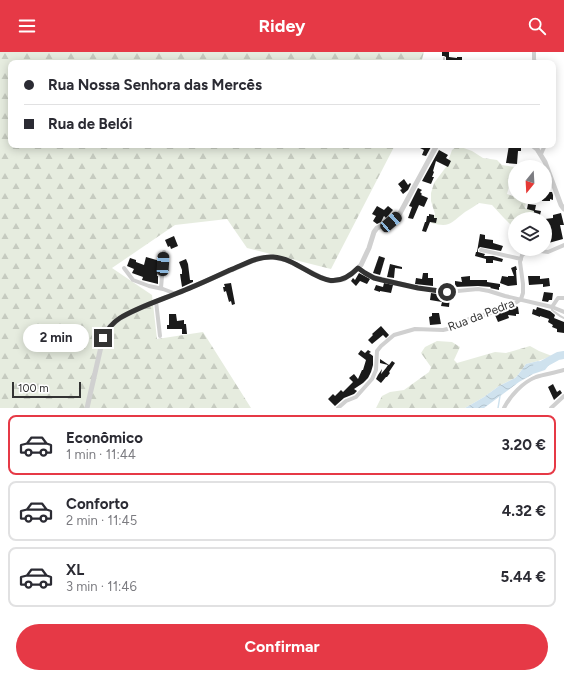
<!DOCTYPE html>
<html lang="pt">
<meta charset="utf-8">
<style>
body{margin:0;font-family:Figtree,sans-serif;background:#f7f7f7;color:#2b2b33;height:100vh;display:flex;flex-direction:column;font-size:15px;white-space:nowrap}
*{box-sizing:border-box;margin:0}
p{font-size:13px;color:#7c7c81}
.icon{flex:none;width:22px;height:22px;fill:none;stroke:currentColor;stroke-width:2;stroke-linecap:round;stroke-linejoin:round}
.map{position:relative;height:356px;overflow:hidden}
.details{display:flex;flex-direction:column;background:#fff;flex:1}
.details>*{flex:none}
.banner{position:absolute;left:8px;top:8px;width:548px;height:88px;border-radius:8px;box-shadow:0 2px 10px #0003;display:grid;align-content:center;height:88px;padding:0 16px;background:#fff}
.needle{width:26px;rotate:198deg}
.buttons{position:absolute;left:508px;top:108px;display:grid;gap:8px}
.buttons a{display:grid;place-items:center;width:44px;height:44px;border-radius:50%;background:#fff;box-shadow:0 2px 10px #0003;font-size:20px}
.scale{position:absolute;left:12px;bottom:10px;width:69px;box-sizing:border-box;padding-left:4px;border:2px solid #333;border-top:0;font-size:11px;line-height:14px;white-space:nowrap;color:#333;-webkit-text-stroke:3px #fff;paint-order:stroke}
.end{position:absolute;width:18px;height:18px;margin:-9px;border:5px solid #333;background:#fff;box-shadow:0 0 0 2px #fff}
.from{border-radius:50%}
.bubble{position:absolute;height:28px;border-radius:14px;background:#fff;box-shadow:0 2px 10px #0003;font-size:13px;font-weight:700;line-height:28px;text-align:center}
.car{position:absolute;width:12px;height:24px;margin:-12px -6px;border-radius:5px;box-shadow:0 0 3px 1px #0007;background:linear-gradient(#222 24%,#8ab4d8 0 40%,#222 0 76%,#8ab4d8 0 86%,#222 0)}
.banner b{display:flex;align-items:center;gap:14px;height:38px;font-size:15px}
.banner b+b{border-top:1px solid #e1e1e2}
.banner i{width:10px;height:10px;background:#2b2b33}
ul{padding:7px 0 0;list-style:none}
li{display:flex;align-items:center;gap:12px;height:60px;margin:0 8px 6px;padding:0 8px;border:2px solid #e1e1e2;border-radius:8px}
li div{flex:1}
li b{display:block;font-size:15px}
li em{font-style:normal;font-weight:700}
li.current{border-color:#e63946}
li>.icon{width:36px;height:36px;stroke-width:1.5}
.cta{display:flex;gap:8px;margin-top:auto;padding:8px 16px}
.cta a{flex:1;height:46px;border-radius:24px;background:#e63946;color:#fff;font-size:16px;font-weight:700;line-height:46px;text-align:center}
header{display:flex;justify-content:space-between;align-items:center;height:52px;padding:0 16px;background:#e63946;color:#fff;font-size:18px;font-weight:700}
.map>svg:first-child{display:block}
.forest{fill:url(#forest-firs)}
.water{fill:url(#water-waves)}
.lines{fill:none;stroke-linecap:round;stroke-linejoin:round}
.stream{stroke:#cfe2ee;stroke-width:1.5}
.river{stroke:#cfe2ee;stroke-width:8}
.building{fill:#1a1a1a}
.service{stroke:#d0d0d0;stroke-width:2}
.minor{stroke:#d0d0d0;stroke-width:4}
.tertiary{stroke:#d0d0d0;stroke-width:5}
.route{stroke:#333;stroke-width:5}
.labels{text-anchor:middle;stroke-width:4;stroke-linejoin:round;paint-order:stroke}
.street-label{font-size:12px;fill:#333;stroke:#fff}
</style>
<header><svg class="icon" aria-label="menu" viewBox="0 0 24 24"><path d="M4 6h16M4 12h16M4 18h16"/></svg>Ridey<svg class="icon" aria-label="search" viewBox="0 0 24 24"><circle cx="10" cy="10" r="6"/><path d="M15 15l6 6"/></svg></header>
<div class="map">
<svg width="564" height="356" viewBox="0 0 564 356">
<defs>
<pattern id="forest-firs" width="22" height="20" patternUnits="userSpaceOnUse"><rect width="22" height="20" fill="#e6ecdf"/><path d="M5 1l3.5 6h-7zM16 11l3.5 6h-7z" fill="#c6cbc0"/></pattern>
<pattern id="water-waves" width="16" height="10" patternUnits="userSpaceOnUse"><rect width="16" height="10" fill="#cfe2ee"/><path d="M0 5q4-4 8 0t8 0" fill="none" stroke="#b2c2cd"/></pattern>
</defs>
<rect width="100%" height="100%" fill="#fff"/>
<g class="forest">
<path d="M0 0H424L421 11H11V93H395L331 217 247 196 227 167 175 173 112 216 152 243 157 287 203 280 251 356H0Z"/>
<path d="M456 95H461L472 99 483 106 497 108 502 113 514 115 507 142 526 149 525 156 534 159 532 167H515V173L512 174 503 165 492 153 479 151C475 154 470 157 465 160 450 171 451 176 431 171L435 162 431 149V141L434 131 446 115 452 98Z"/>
<path d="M437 289 452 290 460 295 454 308 457 311 495 300 506 301 530 294 539 299 552 304 538 309 526 312 518 323 515 326 499 334 484 345 465 356H376L382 344 390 340 404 338 429 320 431 315 421 301 425 295Z"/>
</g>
<path class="water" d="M538 309 543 310 549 313 545 318 533 322 519 330 484 356H465L484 345 499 334 515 326 518 323 526 312Z"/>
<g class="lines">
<path class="stream" d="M498 356 500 344"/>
<path class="river" d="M536 316 558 304 564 303"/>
</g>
<g class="building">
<path d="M442 0H449V5L457 6V5H462V9L457 8V11H446V5L444 4H442Z"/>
<path d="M414 93H427L431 95 426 104 422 103 424 98Z"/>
<path d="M509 93 521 94V99H518L517 112 506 111Z"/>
<path d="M439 98 448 103 446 106 451 109 448 115 436 109 433 119 434 120 432 125H434L431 132 422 129Z"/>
<path d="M404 127 408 133 410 131 411 132 408 138 403 142 400 138 402 137 398 132Z"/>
<path d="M418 136 422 138 420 140 422 142 421 143 428 146 424 155 419 153 413 167 408 166 412 155 409 154Z"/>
<path d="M545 140H552L553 143V148L550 147V149H542L541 145H545Z"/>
<path d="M528 152 536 153 535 158 541 159 539 167 533 166 534 159 527 157Z"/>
<path d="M377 154 384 158 388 154 393 158 386 166 384 164 381 170 377 172 373 169 376 164 372 162Z"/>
<path d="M561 161 564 173H560L563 187 545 192V167L553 166V163Z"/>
<path d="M429 162 434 163V166H437L436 171 430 170 426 180 422 179 425 170H426L427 164H429Z"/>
<path d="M480 182 485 183V187L493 188V191L503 194 501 199 480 195 478 197V200L485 202 484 204H493L503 207 502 210 493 208V211H486V207L475 204 476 200H477Z"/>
<path d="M174 184 178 194 171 197 170 194 168 195 165 188Z"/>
<path d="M379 204 385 206 380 223 373 221Z"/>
<path d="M146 205 160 209 157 224H158V232L142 228 143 225 132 221 134 217 127 214 130 206 136 208V210L144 213Z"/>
<path d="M186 207 188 212 190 228H193V230L182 235 180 222H182V218L179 210Z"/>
<path d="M390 212 402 215V217L395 216 394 226 387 225Z"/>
<path d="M516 214 517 218H516L517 233 508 234 500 231 502 224 508 225V224H514L511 216Z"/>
<path d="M359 221 370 227 367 232 360 229 356 234 351 229 353 226 355 228Z"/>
<path d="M423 221H428V226H433V234L415 232 416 226 422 227Z"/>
<path d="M470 224V228H487V230L500 232V235H499V238L490 236 491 235 478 234 455 235V229L462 230 461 225Z"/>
<path d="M528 224H540V227L549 226 550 234 543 235V232L529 233Z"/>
<path d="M231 231 235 252 232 253 231 249 229 250 226 239 224 240 223 235H225L224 232Z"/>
<path d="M384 231 393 233 391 241 380 239V240L374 238 376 233 383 235Z"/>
<path d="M544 240 553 241 552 248H549L548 250 542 249Z"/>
<path d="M431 241 450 244 449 255 441 254 442 250 430 248Z"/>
<path d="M516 254 518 255 519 262H516V264L508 263 509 266 498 270 495 263Z"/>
<path d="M537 255 550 259 555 263 554 266 564 270V281L557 280V277L552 275 553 273 548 270 549 267 540 264V265L532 262 533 257 536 258Z"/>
<path d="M432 261H439L441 272 430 273 429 265 432 264Z"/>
<path d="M169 262H176L177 269 184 268V272H186L187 282H182V277H167V273H169Z"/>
<path d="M381 274 389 283 386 286 383 283 372 292 368 288 373 283 372 282Z"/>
<path d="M361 298 365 301 368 298 371 300 369 301 373 304V313L371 320 368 326 363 331 354 337 357 339 354 342 344 346 335 354 328 347 333 342 335 344 341 338 343 340 353 330 349 326 354 322 358 327 362 318H363L366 308 358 302Z"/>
<path d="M380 307 389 313 392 309 395 311 389 320 390 321 387 325H386L381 331 376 327 378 323 382 317 381 322 386 316 388 313 380 311Z"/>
<path d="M553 332 557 340 560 338 562 341 554 348 548 335Z"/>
</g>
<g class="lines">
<g class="service">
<path d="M444 6V11"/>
<path d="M552 256V258C556 261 559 264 564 266"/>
</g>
<g class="minor">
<path d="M534 0V7L535 11"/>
<path d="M541 102 545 93"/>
<path d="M481 198 521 207"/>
<path d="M124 216 133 228 149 234 163 237 176 242"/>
<path d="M358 216 365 221 374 225 418 236 447 240 478 237 489 239 505 244 552 255 564 260"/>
<path d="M161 236 164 200"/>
<path d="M521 247 523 241V232L520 210 522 203 527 200 533 198 548 200 564 193"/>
<path d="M156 249 160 284"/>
<path d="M552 255 558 246H564"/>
<path d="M338 356 346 349 356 345 372 327 376 318 377 299 381 294 394 283 415 277 443 278 452 276 471 266 491 261 517 250 521 247"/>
<path d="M504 356C510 344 523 330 536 325 545 322 555 321 564 318"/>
<path d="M551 356 564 344"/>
</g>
<g class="tertiary">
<path d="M532 93 537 97 545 110 561 153 564 157"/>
<path d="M87 356 103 286 108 276 120 266 144 254 185 238 259 206 273 205 287 208 320 225 331 229 344 227 354 220 361 213 369 196 374 180 377 176 391 170 399 163 437 93"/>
</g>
</g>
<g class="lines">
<path class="route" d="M103 286C107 278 112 271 120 266 140 254 164 247 185 238 200 232 215 225 230 218 243 213 258 204 273 205 306 207 326 249 358 216L365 221 374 226 382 228 418 236 447 240"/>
</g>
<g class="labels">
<g class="street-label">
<text transform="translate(481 263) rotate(-21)" y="4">Rua da Pedra</text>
</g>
</g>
</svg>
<div class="buttons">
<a><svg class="needle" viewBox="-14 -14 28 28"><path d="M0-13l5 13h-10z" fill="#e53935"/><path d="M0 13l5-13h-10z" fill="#7c7c81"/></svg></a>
<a><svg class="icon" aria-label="layers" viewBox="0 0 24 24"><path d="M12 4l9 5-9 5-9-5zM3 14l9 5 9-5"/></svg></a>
</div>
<div class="scale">100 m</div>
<i class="end from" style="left:447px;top:240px"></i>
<i class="end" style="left:103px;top:286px"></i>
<div class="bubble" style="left:23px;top:272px;width:66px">2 min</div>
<i class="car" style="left:391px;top:170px;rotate:49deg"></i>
<i class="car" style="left:163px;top:212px;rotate:3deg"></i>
<div class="banner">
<b><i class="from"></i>Rua Nossa Senhora das Mercês</b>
<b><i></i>Rua de Belói</b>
</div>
</div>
<section class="details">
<ul>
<li class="current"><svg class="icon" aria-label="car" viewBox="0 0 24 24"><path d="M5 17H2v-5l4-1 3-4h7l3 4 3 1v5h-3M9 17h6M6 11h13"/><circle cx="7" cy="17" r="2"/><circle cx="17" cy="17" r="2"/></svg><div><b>Econômico</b><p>1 min · 11:44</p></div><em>3.20 €</em></li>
<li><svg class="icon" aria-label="car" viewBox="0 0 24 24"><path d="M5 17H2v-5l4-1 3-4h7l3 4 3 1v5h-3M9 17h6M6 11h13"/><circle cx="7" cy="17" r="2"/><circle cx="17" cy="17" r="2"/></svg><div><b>Conforto</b><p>2 min · 11:45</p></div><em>4.32 €</em></li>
<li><svg class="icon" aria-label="car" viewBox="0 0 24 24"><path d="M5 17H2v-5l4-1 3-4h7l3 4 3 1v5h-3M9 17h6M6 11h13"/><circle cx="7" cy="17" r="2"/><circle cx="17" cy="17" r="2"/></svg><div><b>XL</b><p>3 min · 11:46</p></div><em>5.44 €</em></li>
</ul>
<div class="cta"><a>Confirmar</a></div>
</section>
